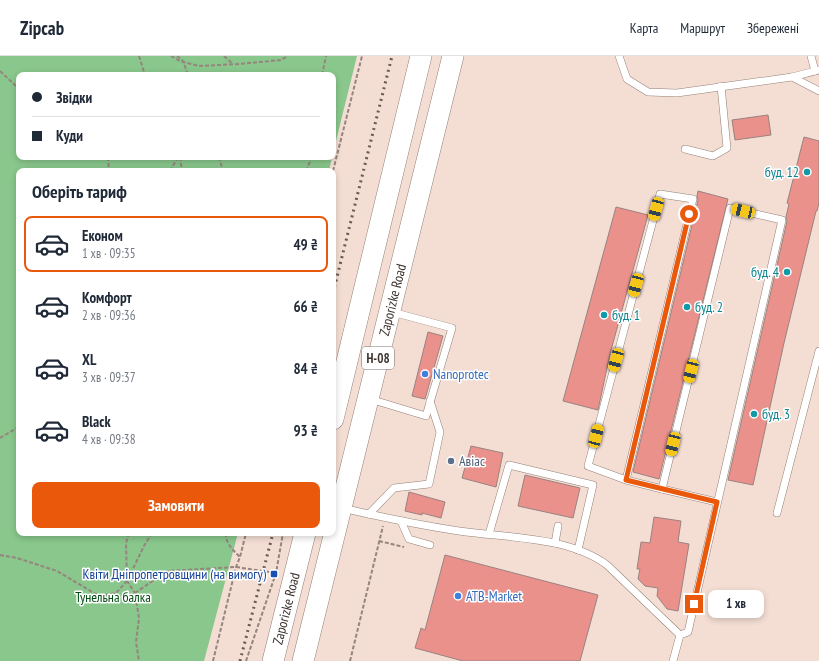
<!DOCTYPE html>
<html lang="uk">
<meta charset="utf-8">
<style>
body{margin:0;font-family:"PT Sans Narrow",sans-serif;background:#f6f6f7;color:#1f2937;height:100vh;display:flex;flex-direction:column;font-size:15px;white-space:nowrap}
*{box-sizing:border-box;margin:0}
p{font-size:13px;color:#747a83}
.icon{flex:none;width:22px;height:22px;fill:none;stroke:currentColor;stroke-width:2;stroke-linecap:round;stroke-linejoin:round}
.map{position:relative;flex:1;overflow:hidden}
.details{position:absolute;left:16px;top:112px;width:320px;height:368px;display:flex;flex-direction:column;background:#fff;border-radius:8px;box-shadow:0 2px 6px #0003}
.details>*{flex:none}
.top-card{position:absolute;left:16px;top:16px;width:320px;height:88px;border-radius:8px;box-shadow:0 2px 6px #0003;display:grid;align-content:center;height:88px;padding:0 16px;background:#fff}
.end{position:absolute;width:18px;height:18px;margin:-9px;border:5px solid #ea580c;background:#fff;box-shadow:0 0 0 2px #fff}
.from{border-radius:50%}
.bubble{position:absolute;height:28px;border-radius:8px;background:#fff;box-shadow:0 2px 6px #0003;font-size:13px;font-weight:800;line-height:28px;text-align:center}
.car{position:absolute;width:12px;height:24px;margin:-12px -6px;border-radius:5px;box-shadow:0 0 3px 1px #0007;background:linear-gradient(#f5c518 24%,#345 0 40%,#f5c518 0 76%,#345 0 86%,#f5c518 0)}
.top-card b{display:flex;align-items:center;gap:14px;height:38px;font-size:15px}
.top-card b+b{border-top:1px solid #e0e1e3}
.top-card i{width:10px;height:10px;background:#1f2937}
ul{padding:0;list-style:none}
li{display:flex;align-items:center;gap:12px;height:56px;margin:0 8px 6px;padding:0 8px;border:2px solid transparent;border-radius:8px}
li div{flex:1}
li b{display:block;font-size:15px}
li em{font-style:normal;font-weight:800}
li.on{border-color:#ea580c}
li>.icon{width:36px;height:36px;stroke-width:1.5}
h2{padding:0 16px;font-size:18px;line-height:48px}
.cta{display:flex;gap:8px;margin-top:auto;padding:8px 16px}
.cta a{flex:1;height:46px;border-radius:8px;background:#ea580c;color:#fff;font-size:16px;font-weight:800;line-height:46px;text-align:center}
header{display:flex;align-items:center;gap:24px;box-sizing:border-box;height:56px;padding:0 20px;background:#fff;border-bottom:1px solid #e0e1e3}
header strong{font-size:19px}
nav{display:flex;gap:22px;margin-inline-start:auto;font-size:14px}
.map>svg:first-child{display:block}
.green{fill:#89c78c}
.building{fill:#eb918c;stroke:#998280}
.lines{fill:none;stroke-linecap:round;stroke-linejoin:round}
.lane-casing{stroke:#948077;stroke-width:8}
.primary-casing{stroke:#948077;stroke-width:22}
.path{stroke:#95857e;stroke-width:2;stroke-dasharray:4 2;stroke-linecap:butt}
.lane{stroke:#fff;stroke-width:7}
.primary{stroke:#fff;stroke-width:21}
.rail{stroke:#695c57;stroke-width:3;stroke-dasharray:2 4;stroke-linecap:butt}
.route{stroke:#ea580c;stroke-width:5}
.culture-dot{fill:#0f9aa8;stroke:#fff;stroke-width:1.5}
.shop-dot{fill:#3f7fe0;stroke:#fff;stroke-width:1.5}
.service-dot{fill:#5c6f8a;stroke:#fff;stroke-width:1.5}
.transit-dot{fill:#1a4fb4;stroke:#fff;stroke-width:1.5}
.labels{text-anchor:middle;stroke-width:3;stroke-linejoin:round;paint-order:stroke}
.shield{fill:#fff;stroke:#76706d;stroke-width:1}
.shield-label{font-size:13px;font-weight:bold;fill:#3c332f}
.culture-label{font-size:14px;fill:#0d838f;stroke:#fff;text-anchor:start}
.street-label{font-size:14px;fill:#3c332f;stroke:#fff}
.shop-label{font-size:14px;fill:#366cbe;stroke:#fff;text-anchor:start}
.service-label{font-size:14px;fill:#4e5e75;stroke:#fff;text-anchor:start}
.transit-label{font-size:14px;fill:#164399;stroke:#fff;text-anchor:end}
.park-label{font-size:14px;fill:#004c12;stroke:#fff}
</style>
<header>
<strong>Zipcab</strong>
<nav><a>Карта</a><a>Маршрут</a><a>Збережені</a></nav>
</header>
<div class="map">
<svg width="819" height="605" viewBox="0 0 819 605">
<rect width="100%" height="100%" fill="#f4ded4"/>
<path class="green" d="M0 0H357L333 97V19H19V101H332L329 115H19V477H238L204 605H0Z"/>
<g class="building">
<path d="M768 59 771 79 735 84 732 64Z"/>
<path d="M804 81 819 85V147L817 155H816L784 287 753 429 728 424 787 165 786 161 789 148 787 147Z"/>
<path d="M698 135 728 143 659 423 633 416 698 144 697 140Z"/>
<path d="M616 151 648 159 610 298 598 354 563 345Z"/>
<path d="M428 276 443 280 425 343 412 340Z"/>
<path d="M471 390 503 397 496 431 462 422Z"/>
<path d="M525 419 580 432 573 462 518 450Z"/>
<path d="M409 436 445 446 441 462 422 457V459L405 455Z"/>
<path d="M654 461 681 465 678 486 689 488 678 555 667 553 657 540 658 532 645 530 638 523 640 513H637L641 486 650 487Z"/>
<path d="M445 499 598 539 580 605H463L415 592 421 572 425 574Z"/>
</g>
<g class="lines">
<defs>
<g id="lane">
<path d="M619 0 627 23 648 36 677 37 792 21 819 14"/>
<path d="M811 0 815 15"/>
<path d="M792 21 819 35"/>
<path d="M685 93 713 100 727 92 721 30"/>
<path d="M370 343 426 360 452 272 392 256"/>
<path d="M626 424 588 410 660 138 693 143 626 424 662 433"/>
<path d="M342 452C381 461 420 469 459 475 506 482 568 480 607 509L680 579"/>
<path d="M777 457 819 295"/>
<path d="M369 458 394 432 429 428 440 376 430 345"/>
<path d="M401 465 409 483 430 489"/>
<path d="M489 478 509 409 593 429 578 494"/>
<path d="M555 487 558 470"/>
<path d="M673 605 680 579 688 576 782 164 730 152 662 433 717 446"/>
</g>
<g id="primary">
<path d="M333 363 421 0"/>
<path id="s1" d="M273 605 305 477"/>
<path id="s2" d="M303 605 453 0"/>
</g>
</defs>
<use href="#lane" class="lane-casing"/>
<use href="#primary" class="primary-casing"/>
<g class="path">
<path d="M139 0 145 19"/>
<path d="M171 0 180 5 199 10 239 8 281 4 288 0"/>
<path d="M177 0 183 5 188 19"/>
<path d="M224 0 233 8"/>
<path d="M0 15 17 31 19 32"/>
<path d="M322 19 326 0"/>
<path d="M108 101 109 115"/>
<path d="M180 101 182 115"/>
<path d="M219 101 223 115"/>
<path d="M170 115 178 101"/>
<path d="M306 115 312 101"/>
<path d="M333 115 362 0"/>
<path d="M0 382 19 371"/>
<path d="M129 477 126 487 127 525 135 537 139 562 136 586 139 605"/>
<path d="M226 477C225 487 233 494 240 501"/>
<path d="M379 485 404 491"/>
<path d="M0 499 17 502 57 515 99 540 116 537 127 525 144 490 152 477"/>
<path d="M135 537 167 515 236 511 276 517"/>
<path d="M213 605 236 511 240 501 246 477"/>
<path d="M246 605 276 517 283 477"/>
<path d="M350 605 383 470"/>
</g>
<use href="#lane" class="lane"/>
<use href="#primary" class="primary"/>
<g class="rail">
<path d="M333 237 392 0"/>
<path d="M240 605 273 477"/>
</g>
</g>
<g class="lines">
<path class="route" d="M689 158 626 424 717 446 694 548"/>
</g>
<g class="culture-dot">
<circle cx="807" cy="116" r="4"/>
<circle cx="787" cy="216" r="4"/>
<circle cx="687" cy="251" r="4"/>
<circle cx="604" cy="259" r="4"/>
<circle cx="754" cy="358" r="4"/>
</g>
<g class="shop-dot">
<circle cx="425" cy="318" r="4"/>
<circle cx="458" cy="540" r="4"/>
</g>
<circle class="service-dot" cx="451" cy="405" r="4"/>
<rect class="transit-dot" x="270" y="514" width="8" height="8" rx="2"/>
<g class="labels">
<rect class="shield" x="362" y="291" width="32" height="22" rx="3"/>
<g class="shield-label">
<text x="378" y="307">Н-08</text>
</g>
<g class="culture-label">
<text x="799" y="121" text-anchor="end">буд. 12</text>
<text x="779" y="221" text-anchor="end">буд. 4</text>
<text x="695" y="256">буд. 2</text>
<text x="612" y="264">буд. 1</text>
<text x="762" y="363">буд. 3</text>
</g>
<g class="street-label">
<text dy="5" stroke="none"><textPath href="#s2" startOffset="372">Zaporizke Road</textPath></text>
<text dy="5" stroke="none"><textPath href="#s1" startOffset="54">Zaporizke Road</textPath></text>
</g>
<g class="shop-label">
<text x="433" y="323">Nanoprotec</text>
<text x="466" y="545">ATB-Market</text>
</g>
<g class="service-label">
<text x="459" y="410">Авіас</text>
</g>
<g class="transit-label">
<text x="266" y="523">Квіти Дніпропетровщини (на вимогу)</text>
</g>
<g class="park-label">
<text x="113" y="546">Тунельна балка</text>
</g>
</g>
</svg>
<i class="end from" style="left:689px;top:158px"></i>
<i class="end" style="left:694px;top:548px"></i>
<div class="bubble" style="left:708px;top:534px;width:56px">1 хв</div>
<i class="car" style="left:656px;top:153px;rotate:195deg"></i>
<i class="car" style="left:743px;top:155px;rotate:283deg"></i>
<i class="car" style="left:636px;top:229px;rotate:195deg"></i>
<i class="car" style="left:616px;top:304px;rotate:195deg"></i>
<i class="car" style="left:691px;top:315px;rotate:194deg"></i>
<i class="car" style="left:596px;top:380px;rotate:15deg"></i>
<i class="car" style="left:673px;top:388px;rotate:194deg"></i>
<div class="top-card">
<b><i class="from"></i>Звідки</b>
<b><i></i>Куди</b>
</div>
<section class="details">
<h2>Оберіть тариф</h2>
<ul>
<li class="on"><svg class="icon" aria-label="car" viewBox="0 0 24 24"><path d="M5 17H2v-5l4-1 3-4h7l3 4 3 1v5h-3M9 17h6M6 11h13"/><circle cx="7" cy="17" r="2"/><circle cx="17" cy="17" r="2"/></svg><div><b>Економ</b><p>1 хв · 09:35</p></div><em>49 ₴</em></li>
<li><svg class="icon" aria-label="car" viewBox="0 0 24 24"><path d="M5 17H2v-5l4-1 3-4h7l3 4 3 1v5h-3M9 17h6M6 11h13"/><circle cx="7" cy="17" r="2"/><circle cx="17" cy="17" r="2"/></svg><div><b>Комфорт</b><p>2 хв · 09:36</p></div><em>66 ₴</em></li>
<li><svg class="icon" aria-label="car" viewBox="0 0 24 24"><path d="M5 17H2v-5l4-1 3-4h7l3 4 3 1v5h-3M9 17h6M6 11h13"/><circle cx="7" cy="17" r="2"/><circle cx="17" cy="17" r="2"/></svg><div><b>XL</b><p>3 хв · 09:37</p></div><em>84 ₴</em></li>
<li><svg class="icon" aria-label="car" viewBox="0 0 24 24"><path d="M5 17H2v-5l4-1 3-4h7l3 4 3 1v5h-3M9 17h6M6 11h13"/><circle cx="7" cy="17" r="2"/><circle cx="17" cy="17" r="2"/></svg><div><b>Black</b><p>4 хв · 09:38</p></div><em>93 ₴</em></li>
</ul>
<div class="cta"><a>Замовити</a></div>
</section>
</div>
